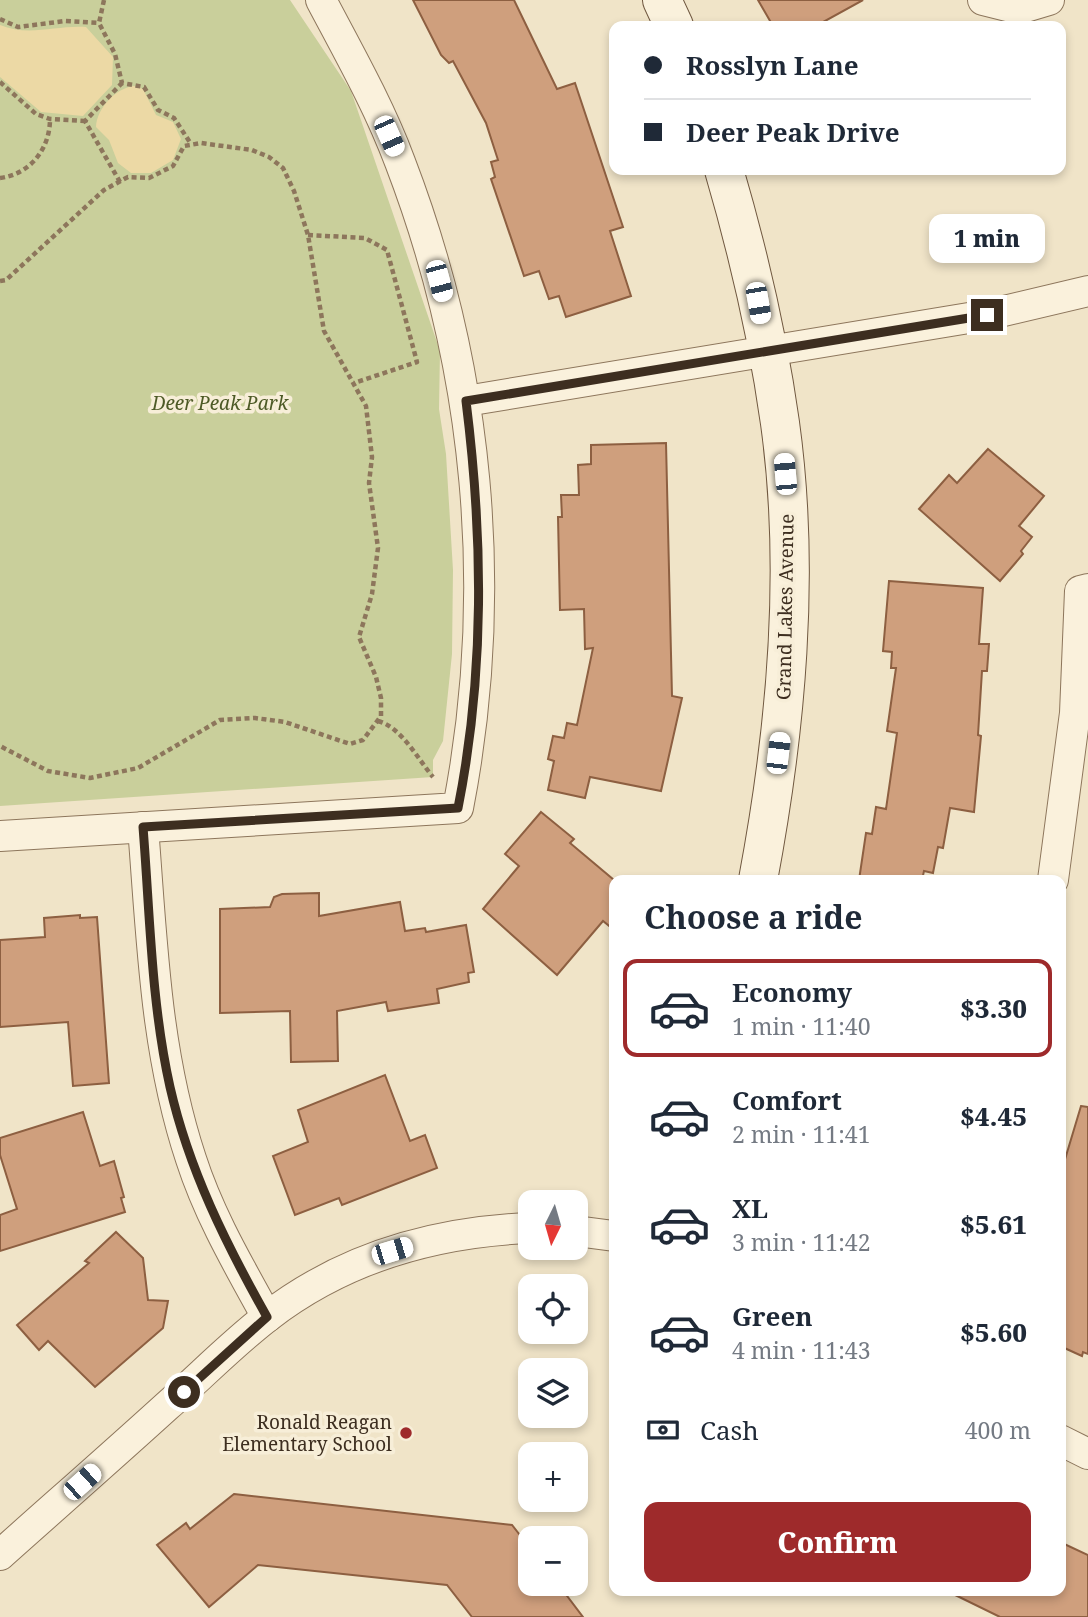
<!DOCTYPE html>
<meta charset="utf-8">
<style>
body{margin:0;font-family:"Noto Serif",serif;background:#f6f6f7;color:#1f2937;height:100vh;display:flex;flex-direction:column;font-size:26px;white-space:nowrap}
*{box-sizing:border-box;margin:0}
p{font-size:23px;color:#747a83}
.icon{flex:none;width:38px;height:38px;fill:none;stroke:currentColor;stroke-width:2;stroke-linecap:round;stroke-linejoin:round}
.map{position:relative;flex:1;overflow:hidden}
.details{position:absolute;left:609px;top:875px;width:457px;height:721px;display:flex;flex-direction:column;background:#fff;border-radius:14px;box-shadow:0 4px 10px #0003}
.details>*{flex:none}
.banner{position:absolute;left:609px;top:21px;width:457px;height:154px;border-radius:14px;box-shadow:0 4px 10px #0003;display:grid;align-content:center;height:154px;padding:0 35px;background:#fff}
.needle{width:46px;rotate:185deg}
.controls{position:absolute;left:518px;top:1190px;display:grid;gap:14px}
.controls a{display:grid;place-items:center;width:70px;height:70px;border-radius:14px;background:#fff;box-shadow:0 4px 10px #0003;font-size:35px}
.end{position:absolute;width:32px;height:32px;margin:-16px;border:9px solid #3d2e20;background:#fff;box-shadow:0 0 0 4px #fff}
.from{border-radius:50%}
.bubble{position:absolute;height:49px;border-radius:14px;background:#fff;box-shadow:0 4px 10px #0003;font-size:23px;font-weight:800;line-height:49px;text-align:center}
.car{position:absolute;width:21px;height:42px;margin:-21px -10px;border-radius:9px;box-shadow:0 0 5px 2px #0007;background:linear-gradient(#fff 24%,#345 0 40%,#fff 0 76%,#345 0 86%,#fff 0)}
.banner b{display:flex;align-items:center;gap:24px;height:66px;font-size:26px}
.banner b+b{border-top:2px solid #e0e1e3}
.banner i{width:18px;height:18px;background:#1f2937}
ul{padding:0;list-style:none}
li{display:flex;align-items:center;gap:21px;height:98px;margin:0 14px 10px;padding:0 21px;border:4px solid transparent;border-radius:14px}
li div{flex:1}
li b{display:block;font-size:26px}
li em{font-style:normal;font-weight:800}
li.on{border-color:#9e2a2b}
li>.icon{width:63px;height:63px;stroke-width:1.5}
h2{padding:0 35px;font-size:32px;line-height:84px}
.pay{display:flex;align-items:center;gap:18px;height:77px;padding:0 35px;font-size:26px}
.pay p{margin-inline-start:auto}
.primary-button{display:flex;gap:14px;margin-top:auto;padding:14px 35px}
.primary-button a{flex:1;height:80px;border-radius:14px;background:#9e2a2b;color:#fff;font-size:28px;font-weight:800;line-height:80px;text-align:center}
.map>svg:first-child{display:block}
.green{fill:#c9cf9b}
.sand{fill:#ecd9a5}
.building{fill:#cf9f7d;stroke:#8d5f41;stroke-width:2}
.lines{fill:none;stroke-linecap:round;stroke-linejoin:round}
.street-casing{stroke:#8d765c;stroke-width:32}
.secondary-casing{stroke:#6f573f;stroke-width:40}
.path{stroke:#8d765c;stroke-width:4.5;stroke-dasharray:5 3.5;stroke-linecap:butt}
.street{stroke:#faf1dc;stroke-width:30}
.secondary{stroke:#faf1dc;stroke-width:38}
.route{stroke:#3d2e20;stroke-width:9}
.poi-dot{fill:#9e2a2b;stroke:#f7eed8;stroke-width:2.5}
.labels{text-anchor:middle;stroke-width:7;stroke-linejoin:round;paint-order:stroke}
.park-label{font-size:19px;font-style:italic;fill:#4d5a26;stroke:#f7eed8}
.street-label{font-size:19px;fill:#3d2e20;stroke:#f7eed8}
.poi-label{font-size:19px;fill:#3d2e20;stroke:#f7eed8;text-anchor:end}
</style>
<div class="map">
<svg width="1088" height="1617" viewBox="0 0 1088 1617">
<rect width="100%" height="100%" fill="#f0e4c8"/>
<path class="green" d="M0 0H290L351 91 440 351 439 409 446 454 453 570 452 654 443 741 433 760V777L0 806Z"/>
<g class="sand">
<path d="M0 25C28 37 57 25 86 27L113 57 112 85 83 116 41 112 0 77Z"/>
<path d="M134 86 143 89 156 115 173 122 181 139 173 160 151 173H131L118 163 109 140 96 127C97 108 116 88 134 86Z"/>
</g>
<g class="building">
<path d="M413 0H514L557 89 575 83 623 227 610 231 631 296 566 317 559 296 549 299 539 271 524 276 491 179 495 177 491 162 498 160 486 123 453 61 449 63 441 55Z"/>
<path d="M758 0H863L816 26H773Z"/>
<path d="M666 443 672 696 682 698 661 791 590 777 585 798 548 790 554 761 548 759 553 736 564 738 567 723 577 725 593 648 585 649 584 609 560 610 558 517H562L561 495H579L578 465 591 464V445Z"/>
<path d="M988 449 1044 496 1019 526 1032 537 1021 551 1023 554 1000 581 919 509 949 475 957 483Z"/>
<path d="M889 581 983 588 979 644H989L987 671H982L978 735 981 736 974 812 950 808 943 848 938 847 933 873 924 871 922 880H859L866 833 872 834 876 807 886 809 897 733 887 731 896 668H891L892 652 883 651Z"/>
<path d="M541 812 574 839 570 843 614 880V930L603 921 557 975 483 909 519 866 505 854Z"/>
<path d="M319 893V916L400 902 405 931 425 928 426 932 466 925 474 972 468 973 469 982 437 989 439 1003 388 1011 386 1002 337 1011 338 1061 291 1062 290 1011 220 1013V909L270 907 274 897 282 894Z"/>
<path d="M80 915V918L97 917 109 1083 73 1086 68 1022 0 1027V940L45 937 44 918Z"/>
<path d="M385 1075 410 1141 425 1135 437 1168 342 1205 339 1198 295 1215 273 1156 308 1142 298 1110Z"/>
<path d="M1081 1106 1088 1107V1354L1083 1352 1082 1356 1060 1346V1176Z"/>
<path d="M83 1112 100 1166 114 1161 124 1197 121 1198 125 1212 0 1251V1215L17 1209 0 1155V1138Z"/>
<path d="M116 1232 143 1258 148 1300 168 1301 163 1328 95 1387 48 1341 39 1350 17 1325 89 1263 85 1261Z"/>
<path d="M234 1494 512 1525 530 1548V1584H558L583 1617H472L447 1585 258 1565 209 1607 157 1545 186 1523 190 1529Z"/>
<path d="M1060 1542 1088 1555V1617H1000L947 1591H1060Z"/>
</g>
<g class="lines">
<defs>
<g id="street">
<path d="M983 0 1019 9 1049 0"/>
<path d="M466 401 987 315 1088 291"/>
<path d="M143 827C152 939 155 1051 191 1159 209 1215 239 1266 267 1317"/>
<path d="M0 836 458 808C500 591 479 368 400 162 379 106 349 53 321 0"/>
<path d="M1053 880 1075 713 1080 591 1088 589"/>
<path d="M576 1231 614 1236"/>
<path d="M1060 1440 1088 1454"/>
<path d="M0 1555C56 1505 112 1456 167 1406 200 1377 232 1344 267 1317 343 1258 435 1232 530 1228"/>
</g>
<g id="secondary">
<path d="M662 0 674 26"/>
<path d="M724 170C748 252 768 337 780 423 801 574 786 731 758 880"/>
</g>
</defs>
<use href="#street" class="street-casing"/>
<use href="#secondary" class="secondary-casing"/>
<g class="path">
<path d="M104 0 99 23 115 54 122 83 144 87 158 110 174 118 191 144"/>
<path d="M0 19 18 27 65 21 99 23"/>
<path d="M0 82 36 114 50 119 85 121"/>
<path d="M0 178C31 174 50 148 50 119"/>
<path d="M120 182 85 121 122 83"/>
<path d="M308 235 365 238 387 250 417 362 354 383"/>
<path d="M0 281 6 280 104 190 128 177 149 178 173 166 184 146 201 143 252 150 269 157 283 168 294 191 308 235 324 331 366 406 372 457 369 483 378 548 372 594 359 637 376 677 381 698V716L363 740 350 744 285 722 255 718 220 720 138 768 90 778 48 771 0 746"/>
<path d="M378 721C401 727 418 759 433 777"/>
</g>
<use href="#street" class="street"/>
<use href="#secondary" class="secondary"/>
</g>
<g class="lines">
<path class="route" d="M184 1392 267 1317C226 1244 189 1170 170 1087 151 1002 150 914 143 827L458 808C485 672 483 537 466 401L987 315"/>
</g>
<circle class="poi-dot" cx="406" cy="1433" r="7"/>
<g class="labels">
<g class="park-label">
<text x="220" y="410">Deer Peak Park</text>
</g>
<g class="street-label">
<text transform="translate(785 607) rotate(-89)" y="7">Grand Lakes Avenue</text>
</g>
<g class="poi-label">
<text x="392" y="1429">Ronald Reagan<tspan x="392" dy="22">Elementary School</tspan></text>
</g>
</g>
</svg>
<div class="controls">
<a><svg class="needle" viewBox="-14 -14 28 28"><path d="M0-13l5 13h-10z" fill="#e53935"/><path d="M0 13l5-13h-10z" fill="#747a83"/></svg></a>
<a><svg class="icon" aria-label="locate" viewBox="0 0 24 24"><circle cx="12" cy="12" r="6"/><path d="M12 2v4M12 18v4M2 12h4M18 12h4"/></svg></a>
<a><svg class="icon" aria-label="layers" viewBox="0 0 24 24"><path d="M12 4l9 5-9 5-9-5zM3 14l9 5 9-5"/></svg></a>
<a>+</a>
<a>−</a>
</div>
<i class="end from" style="left:184px;top:1392px"></i>
<i class="end" style="left:987px;top:315px"></i>
<div class="bubble" style="left:929px;top:214px;width:116px">1 min</div>
<i class="car" style="left:389px;top:136px;rotate:156deg"></i>
<i class="car" style="left:439px;top:281px;rotate:165deg"></i>
<i class="car" style="left:758px;top:303px;rotate:170deg"></i>
<i class="car" style="left:785px;top:474px;rotate:355deg"></i>
<i class="car" style="left:778px;top:753px;rotate:7deg"></i>
<i class="car" style="left:392px;top:1251px;rotate:73deg"></i>
<i class="car" style="left:82px;top:1482px;rotate:48deg"></i>
<div class="banner">
<b><i class="from"></i>Rosslyn Lane</b>
<b><i></i>Deer Peak Drive</b>
</div>
<section class="details">
<h2>Choose a ride</h2>
<ul>
<li class="on"><svg class="icon" aria-label="car" viewBox="0 0 24 24"><path d="M5 17H2v-5l4-1 3-4h7l3 4 3 1v5h-3M9 17h6M6 11h13"/><circle cx="7" cy="17" r="2"/><circle cx="17" cy="17" r="2"/></svg><div><b>Economy</b><p>1 min · 11:40</p></div><em>$3.30</em></li>
<li><svg class="icon" aria-label="car" viewBox="0 0 24 24"><path d="M5 17H2v-5l4-1 3-4h7l3 4 3 1v5h-3M9 17h6M6 11h13"/><circle cx="7" cy="17" r="2"/><circle cx="17" cy="17" r="2"/></svg><div><b>Comfort</b><p>2 min · 11:41</p></div><em>$4.45</em></li>
<li><svg class="icon" aria-label="car" viewBox="0 0 24 24"><path d="M5 17H2v-5l4-1 3-4h7l3 4 3 1v5h-3M9 17h6M6 11h13"/><circle cx="7" cy="17" r="2"/><circle cx="17" cy="17" r="2"/></svg><div><b>XL</b><p>3 min · 11:42</p></div><em>$5.61</em></li>
<li><svg class="icon" aria-label="car" viewBox="0 0 24 24"><path d="M5 17H2v-5l4-1 3-4h7l3 4 3 1v5h-3M9 17h6M6 11h13"/><circle cx="7" cy="17" r="2"/><circle cx="17" cy="17" r="2"/></svg><div><b>Green</b><p>4 min · 11:43</p></div><em>$5.60</em></li>
</ul>
<div class="pay"><svg class="icon" aria-label="cash" viewBox="0 0 24 24"><path d="M3 7h18v10H3z"/><circle cx="12" cy="12" r="2"/></svg>Cash<p>400 m</p></div>
<div class="primary-button"><a>Confirm</a></div>
</section>
</div>
